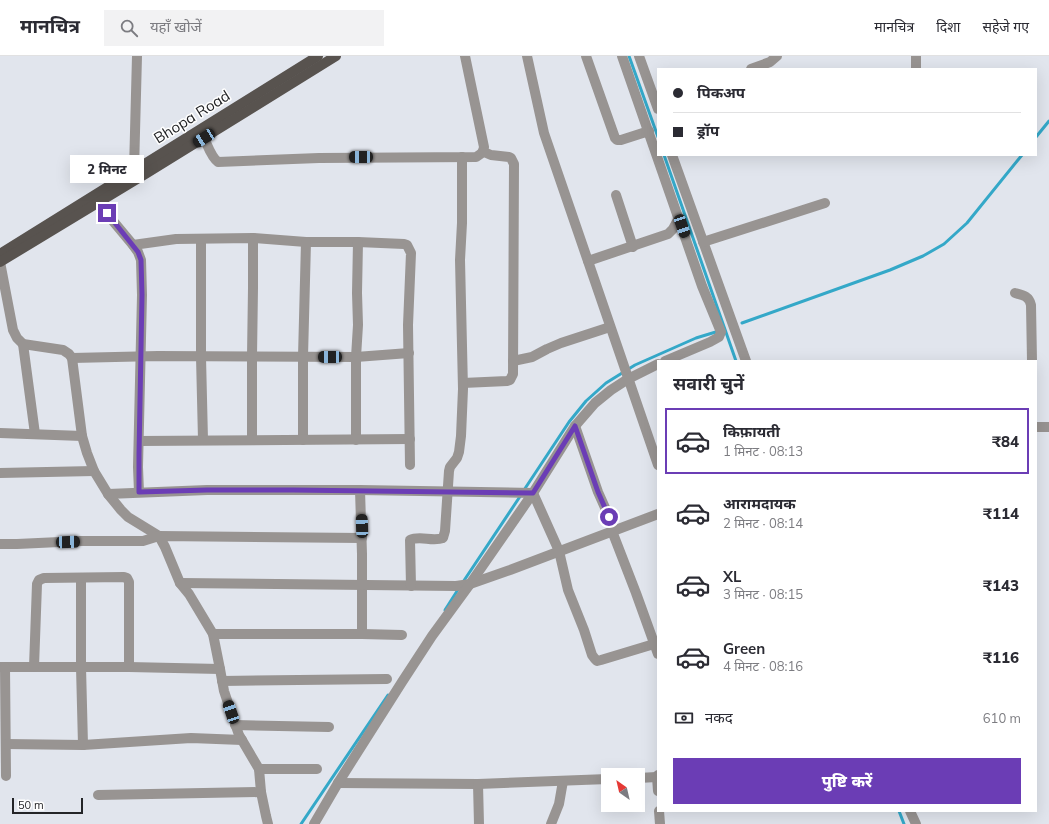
<!DOCTYPE html>
<html lang="hi">
<meta charset="utf-8">
<style>
body{margin:0;font-family:Mulish,"Noto Sans Devanagari",sans-serif;background:#f2f2f3;color:#2b2b33;height:100vh;display:flex;flex-direction:column;font-size:15px;white-space:nowrap}
*{box-sizing:border-box;margin:0}
p{font-size:13px;color:#7c7c81}
.icon{flex:none;width:22px;height:22px;fill:none;stroke:currentColor;stroke-width:2;stroke-linecap:round;stroke-linejoin:round}
.map{position:relative;flex:1;overflow:hidden}
.side{position:absolute;left:657px;top:304px;width:380px;height:452px;display:flex;flex-direction:column;background:#fff;border-radius:0px;box-shadow:0 4px 16px #0002}
.side>*{flex:none}
.banner{position:absolute;left:657px;top:12px;width:380px;height:88px;border-radius:0px;box-shadow:0 4px 16px #0002;display:grid;align-content:center;height:88px;padding:0 16px;background:#fff}
.needle{width:26px;rotate:326deg}
.controls{position:absolute;left:601px;top:712px;display:grid;gap:8px}
.controls a{display:grid;place-items:center;width:44px;height:44px;border-radius:0px;background:#fff;box-shadow:0 4px 16px #0002;font-size:20px}
.scale{position:absolute;left:12px;bottom:10px;width:71px;box-sizing:border-box;padding-left:4px;border:2px solid #232427;border-top:0;font-size:11px;line-height:14px;white-space:nowrap;color:#232427;-webkit-text-stroke:3px #fff;paint-order:stroke}
.end{position:absolute;width:18px;height:18px;margin:-9px;border:5px solid #6b3db5;background:#fff;box-shadow:0 0 0 2px #fff}
.from{border-radius:50%}
.bubble{position:absolute;height:28px;border-radius:0px;background:#fff;box-shadow:0 4px 16px #0002;font-size:13px;font-weight:800;line-height:28px;text-align:center}
.car{position:absolute;width:12px;height:24px;margin:-12px -6px;border-radius:5px;box-shadow:0 0 3px 1px #0007;background:linear-gradient(#222 24%,#8ab4d8 0 40%,#222 0 76%,#8ab4d8 0 86%,#222 0)}
.banner b{display:flex;align-items:center;gap:14px;height:38px;font-size:15px}
.banner b+b{border-top:1px solid #e1e1e2}
.banner i{width:10px;height:10px;background:#2b2b33}
ul{padding:0;list-style:none}
li{display:flex;align-items:center;gap:12px;height:66px;margin:0 8px 6px;padding:0 8px;border:2px solid transparent;border-radius:0px}
li div{flex:1}
li b{display:block;font-size:15px}
li em{font-style:normal;font-weight:800}
li.current{border-color:#6b3db5}
li>.icon{width:36px;height:36px;stroke-width:1.5}
h2{padding:0 16px;font-size:18px;line-height:48px}
.pay{display:flex;align-items:center;gap:10px;height:44px;padding:0 16px;font-size:15px}
.pay p{margin-inline-start:auto}
.action{display:flex;gap:8px;margin-top:auto;padding:8px 16px}
.action a{flex:1;height:46px;border-radius:0px;background:#6b3db5;color:#fff;font-size:16px;font-weight:800;line-height:46px;text-align:center}
header{display:flex;align-items:center;gap:24px;box-sizing:border-box;height:56px;padding:0 20px;background:#fff;border-bottom:1px solid #e1e1e2}
header strong{font-size:19px}
nav{display:flex;gap:22px;margin-inline-start:auto;font-size:14px}
.search{width:280px;height:36px;background:#f2f2f3;display:flex;align-items:center;gap:10px;box-sizing:border-box;padding:0 14px;border-radius:0px;color:#7c7c81;font-size:15px}
.map>svg:first-child{display:block}
.lines{fill:none;stroke-linecap:round;stroke-linejoin:round}
.stream{stroke:#34a8c8;stroke-width:3}
.minor{stroke:#989492;stroke-width:10}
.major{stroke:#58534f;stroke-width:10}
.route{stroke:#6b3db5;stroke-width:5}
.labels{text-anchor:middle;stroke-width:3;stroke-linejoin:round;paint-order:stroke}
.street-label{font-size:15px;fill:#232427;stroke:#fff}
</style>
<header>
<strong>मानचित्र</strong>
<div class="search"><svg class="icon" aria-label="search" viewBox="0 0 24 24"><circle cx="10" cy="10" r="6"/><path d="M15 15l6 6"/></svg>यहाँ खोजें</div>
<nav><a>मानचित्र</a><a>दिशा</a><a>सहेजे गए</a></nav>
</header>
<div class="map">
<svg width="1049" height="768" viewBox="0 0 1049 768">
<rect width="100%" height="100%" fill="#e1e5ed"/>
<g class="lines">
<g class="stream">
<path d="M629 0 658 81"/>
<path d="M1036 81 1049 65"/>
<path d="M664 99 736 305"/>
<path d="M742 267 890 214 923 200 944 188 967 167 1022 99"/>
<path d="M524 434 569 366 586 345 606 327 635 309 696 282 719 275"/>
<path d="M463 526 521 439"/>
<path d="M445 554 459 532"/>
<path d="M899 755 904 768"/>
<path d="M301 768 388 639"/>
</g>
<g class="minor">
<path d="M527 0 544 77 658 409"/>
<path d="M586 0 615 82 617 84H621L649 75"/>
<path d="M622 0 702 230 721 276 719 281 710 286 665 305"/>
<path d="M639 0 658 53"/>
<path d="M751 13 770 6 777 0"/>
<path d="M916 13V0"/>
<path d="M204 82C208 90 211 101 218 106L319 102 476 101C481 98 483 97 484 91L465 0"/>
<path d="M672 99 746 305"/>
<path d="M134 114 137 0"/>
<path d="M616 139 633 191"/>
<path d="M98 147 133 189 138 196 141 204 142 239 138 411 139 436"/>
<path d="M201 183V301L203 384"/>
<path d="M703 186 825 147"/>
<path d="M133 189 176 183 253 182 306 186H358L404 188 407 189 411 197 408 269 410 409"/>
<path d="M588 205 668 178 673 173 679 162"/>
<path d="M0 206 13 274 17 282 23 288 63 294 69 298 72 302 82 380 87 397 94 415 108 438 121 454 128 461 159 480 165 491 180 527 189 538 213 578 220 613 224 635 227 644 239 679 259 713 261 736 266 760 268 768"/>
<path d="M1015 237C1023 239 1029 240 1031 249L1032 305"/>
<path d="M23 288 35 378"/>
<path d="M72 302 158 300 356 301 409 297"/>
<path d="M513 305 532 301 547 293 561 287 610 271"/>
<path d="M463 327 507 325 510 324 513 318 514 108 511 102 509 101 491 99 484 96"/>
<path d="M575 370 598 436 615 474"/>
<path d="M1036 371H1049"/>
<path d="M0 377 82 380"/>
<path d="M252 384V300L253 232V182"/>
<path d="M303 384V301L306 186"/>
<path d="M356 384V301L358 269 357 237 358 186"/>
<path d="M139 385 410 383"/>
<path d="M0 417 94 415"/>
<path d="M360 434 362 498V578"/>
<path d="M108 438 207 434H360L533 437 559 495 568 534 584 574 592 599 595 603 597 605 601 604 654 588"/>
<path d="M612 475 636 537 658 598"/>
<path d="M0 488H17L81 485H143L159 480 362 482"/>
<path d="M81 522V611L83 689"/>
<path d="M180 527 456 530 470 528 510 514 658 458"/>
<path d="M411 530 410 484C420 479 432 486 443 482L445 475 449 415 450 411 457 402 459 396 461 380 463 333 460 204 462 167V101"/>
<path d="M213 578H362L402 579"/>
<path d="M0 611H129L220 613"/>
<path d="M5 611 6 720"/>
<path d="M34 611 37 528 39 524 44 522 124 521 127 522 129 526V611"/>
<path d="M222 625 387 623"/>
<path d="M235 669 329 671"/>
<path d="M6 688 83 689 191 682 242 684"/>
<path d="M259 713H317"/>
<path d="M658 719 657 721 658 735"/>
<path d="M638 722 657 721"/>
<path d="M338 727 478 728 608 723"/>
<path d="M478 728 479 768"/>
<path d="M98 739 261 736"/>
<path d="M659 755 660 768"/>
<path d="M910 755 916 768"/>
<path d="M314 768 338 727 402 626 432 580 470 528 533 437 575 370 595 347 611 334 628 323 658 308"/>
<path d="M551 768 559 748 563 725"/>
</g>
<g class="major">
<path d="M0 198 318 0"/>
<path d="M0 206 147 117 336 0"/>
</g>
</g>
<g class="lines">
<path class="route" d="M107 157 138 196 141 204 142 239 139 398V436L207 434H293L533 437 575 370 598 436 609 461"/>
</g>
<g class="labels">
<g class="street-label">
<text transform="translate(192 61) rotate(-32)" y="5">Bhopa Road</text>
</g>
</g>
</svg>
<div class="controls">
<a><svg class="needle" viewBox="-14 -14 28 28"><path d="M0-13l5 13h-10z" fill="#e53935"/><path d="M0 13l5-13h-10z" fill="#7c7c81"/></svg></a>
</div>
<div class="scale">50 m</div>
<i class="end from" style="left:609px;top:461px"></i>
<i class="end" style="left:107px;top:157px"></i>
<div class="bubble" style="left:70px;top:99px;width:74px">2 मिनट</div>
<i class="car" style="left:204px;top:82px;rotate:238deg"></i>
<i class="car" style="left:361px;top:101px;rotate:270deg"></i>
<i class="car" style="left:682px;top:170px;rotate:161deg"></i>
<i class="car" style="left:330px;top:301px;rotate:270deg"></i>
<i class="car" style="left:362px;top:470px;rotate:358deg"></i>
<i class="car" style="left:68px;top:486px;rotate:88deg"></i>
<i class="car" style="left:231px;top:656px;rotate:341deg"></i>
<div class="banner">
<b><i class="from"></i>पिकअप</b>
<b><i></i>ड्रॉप</b>
</div>
<section class="side">
<h2>सवारी चुनें</h2>
<ul>
<li class="current"><svg class="icon" aria-label="car" viewBox="0 0 24 24"><path d="M5 17H2v-5l4-1 3-4h7l3 4 3 1v5h-3M9 17h6M6 11h13"/><circle cx="7" cy="17" r="2"/><circle cx="17" cy="17" r="2"/></svg><div><b>किफ़ायती</b><p>1 मिनट · 08:13</p></div><em>₹84</em></li>
<li><svg class="icon" aria-label="car" viewBox="0 0 24 24"><path d="M5 17H2v-5l4-1 3-4h7l3 4 3 1v5h-3M9 17h6M6 11h13"/><circle cx="7" cy="17" r="2"/><circle cx="17" cy="17" r="2"/></svg><div><b>आरामदायक</b><p>2 मिनट · 08:14</p></div><em>₹114</em></li>
<li><svg class="icon" aria-label="car" viewBox="0 0 24 24"><path d="M5 17H2v-5l4-1 3-4h7l3 4 3 1v5h-3M9 17h6M6 11h13"/><circle cx="7" cy="17" r="2"/><circle cx="17" cy="17" r="2"/></svg><div><b>XL</b><p>3 मिनट · 08:15</p></div><em>₹143</em></li>
<li><svg class="icon" aria-label="car" viewBox="0 0 24 24"><path d="M5 17H2v-5l4-1 3-4h7l3 4 3 1v5h-3M9 17h6M6 11h13"/><circle cx="7" cy="17" r="2"/><circle cx="17" cy="17" r="2"/></svg><div><b>Green</b><p>4 मिनट · 08:16</p></div><em>₹116</em></li>
</ul>
<div class="pay"><svg class="icon" aria-label="cash" viewBox="0 0 24 24"><path d="M3 7h18v10H3z"/><circle cx="12" cy="12" r="2"/></svg>नकद<p>610 m</p></div>
<div class="action"><a>पुष्टि करें</a></div>
</section>
</div>
